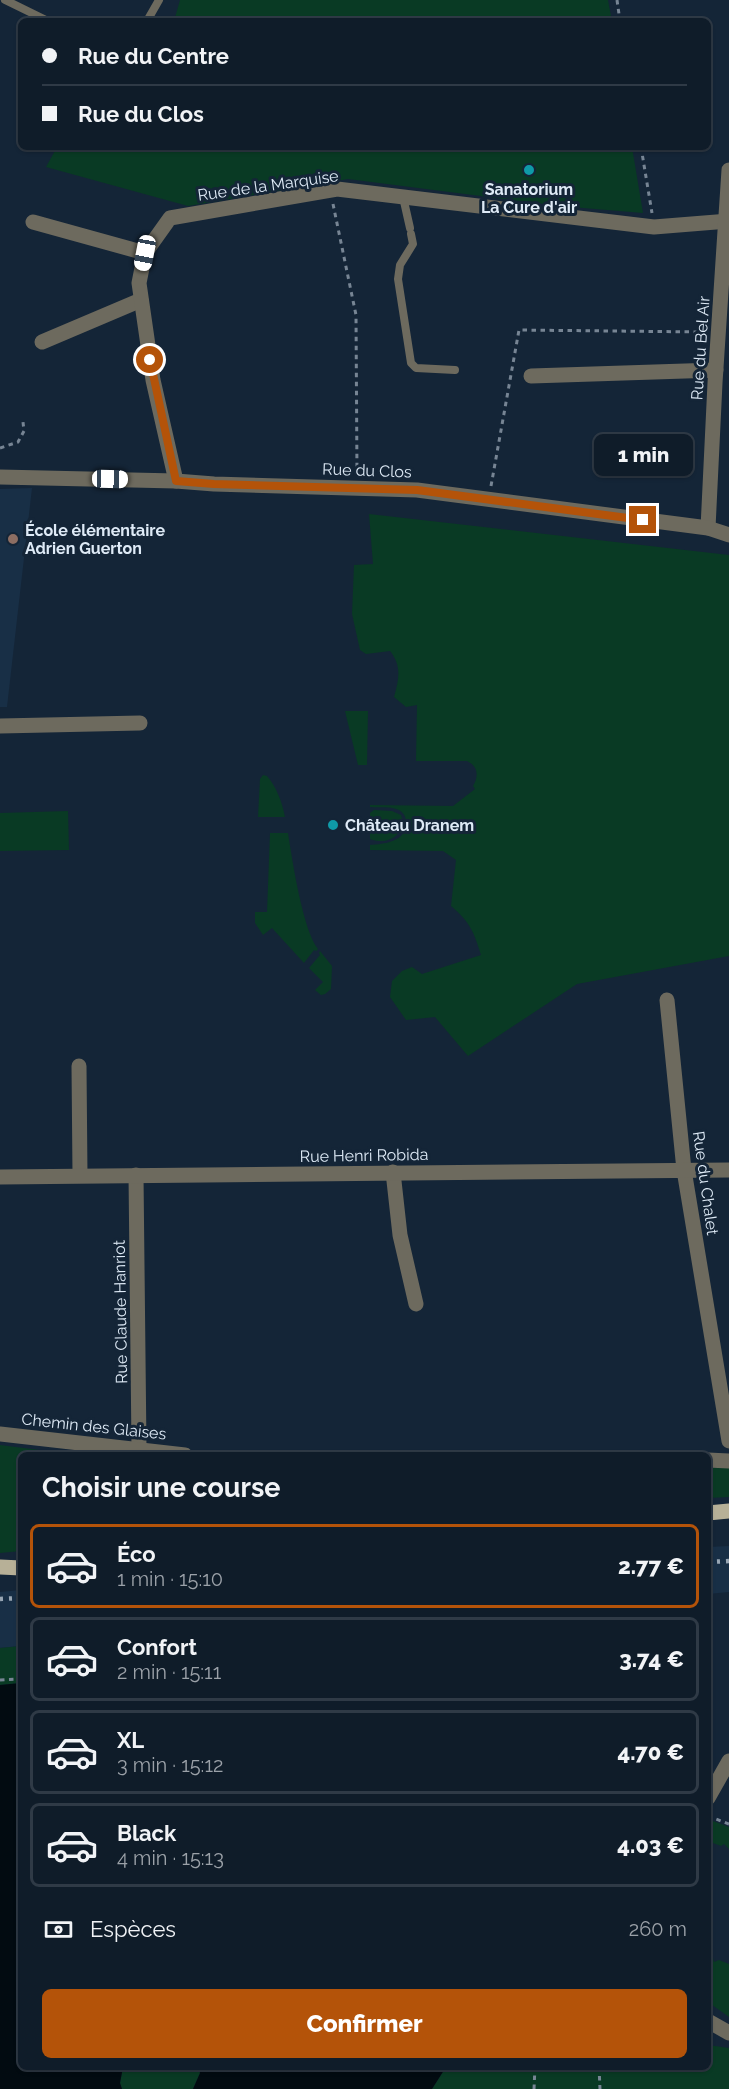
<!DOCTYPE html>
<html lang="fr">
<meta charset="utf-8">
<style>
body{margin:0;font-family:Raleway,sans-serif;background:#1d2935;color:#f1f3f6;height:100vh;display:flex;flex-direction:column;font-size:22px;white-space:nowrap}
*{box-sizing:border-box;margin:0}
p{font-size:20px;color:#9ba1a8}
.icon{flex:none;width:33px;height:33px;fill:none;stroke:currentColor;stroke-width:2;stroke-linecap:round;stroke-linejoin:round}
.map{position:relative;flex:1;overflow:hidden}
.details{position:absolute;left:18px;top:1452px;width:693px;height:618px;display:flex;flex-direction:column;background:#0f1c29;border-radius:9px;box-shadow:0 2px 4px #0004,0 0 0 2px #2f3a46}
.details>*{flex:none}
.hud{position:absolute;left:18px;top:18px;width:693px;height:132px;border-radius:9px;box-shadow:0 2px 4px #0004,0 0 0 2px #2f3a46;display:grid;align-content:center;height:132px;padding:0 24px;background:#0f1c29}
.end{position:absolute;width:27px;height:27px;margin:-14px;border:8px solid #b45309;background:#fff;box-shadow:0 0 0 3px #fff}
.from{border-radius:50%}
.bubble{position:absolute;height:42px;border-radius:9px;background:#0f1c29;box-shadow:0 2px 4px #0004,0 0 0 2px #2f3a46;font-size:20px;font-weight:800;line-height:42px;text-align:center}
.car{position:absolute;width:18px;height:36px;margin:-18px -9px;border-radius:8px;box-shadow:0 0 4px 2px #0007;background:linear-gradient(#fff 24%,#345 0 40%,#fff 0 76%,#345 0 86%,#fff 0)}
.hud b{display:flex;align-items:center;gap:21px;height:57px;font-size:22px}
.hud b+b{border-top:2px solid #2f3a46}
.hud i{width:15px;height:15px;background:#f1f3f6}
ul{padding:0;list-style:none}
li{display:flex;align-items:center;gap:18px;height:84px;margin:0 12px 9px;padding:0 12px;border:3px solid #2f3a46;border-radius:9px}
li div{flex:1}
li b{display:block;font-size:22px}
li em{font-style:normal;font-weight:800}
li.current{border-color:#b45309}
li>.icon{width:54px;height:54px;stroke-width:1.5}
h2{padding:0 24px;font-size:27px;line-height:72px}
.pay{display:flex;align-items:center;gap:15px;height:66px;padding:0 24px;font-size:22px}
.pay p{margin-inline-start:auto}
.primary-button{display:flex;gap:12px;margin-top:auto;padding:12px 24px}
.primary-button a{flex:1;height:69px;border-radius:9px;background:#b45309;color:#fff;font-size:24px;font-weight:800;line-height:69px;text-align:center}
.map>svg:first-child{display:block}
.built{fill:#182f46}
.green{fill:#093a24}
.water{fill:#020b11}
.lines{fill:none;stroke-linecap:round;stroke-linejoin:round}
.path{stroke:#778594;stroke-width:3;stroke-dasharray:4.5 4.5;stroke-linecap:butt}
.service{stroke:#6d6a5e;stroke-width:8}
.minor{stroke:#6d6a5e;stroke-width:15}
.tertiary{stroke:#6d6a5e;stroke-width:15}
.primary{stroke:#b7b097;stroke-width:15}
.rail{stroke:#98a6b4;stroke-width:4.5;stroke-dasharray:3 6;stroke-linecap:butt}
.route{stroke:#b45309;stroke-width:8}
.culture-dot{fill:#0f9aa8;stroke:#142537;stroke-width:2}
.education-dot{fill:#8d6e63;stroke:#142537;stroke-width:2}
.labels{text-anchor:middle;stroke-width:6;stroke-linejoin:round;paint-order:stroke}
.street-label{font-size:16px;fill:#deeaf6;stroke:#142537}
.poi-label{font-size:16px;font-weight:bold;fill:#deeaf6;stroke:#142537;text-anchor:start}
</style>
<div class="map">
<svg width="729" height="2089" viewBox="0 0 729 2089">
<rect width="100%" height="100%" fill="#142537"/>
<g class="built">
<path d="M32 488 7 707H0V489Z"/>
<path d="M729 1546V1592L708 1594V1547Z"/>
<path d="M21 1590V1646L0 1648V1592Z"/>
</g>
<g class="green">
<path d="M180 0H608L612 21H174Z"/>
<path d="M57 147H632L643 213 559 206 348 179 188 206 46 167Z"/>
<path d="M369 514 729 555V956L577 984 468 1056 435 1017 406 1020 390 997 392 981 402 971 412 967 422 974 481 955C474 932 470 922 451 906L456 860 443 851 370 850V845C384 844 407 842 406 822 406 817 404 813 399 810 390 806 379 808 370 807V805L453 806 475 789 473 786C479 776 478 766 467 761H416L417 705 406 707 394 697C399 679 402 666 390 651L366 654 360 650 352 614 354 565 373 564Z"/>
<path d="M345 711H368L367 765H358Z"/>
<path d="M263 775 267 776C277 788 282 802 285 817H258L260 779Z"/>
<path d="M374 810 392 811 401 815C408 835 386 846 370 839V813Z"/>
<path d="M68 811 69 850 0 851V813Z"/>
<path d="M270 833H288C292 859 303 931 318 949L316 951 314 950 304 963 272 928 263 935 255 923V912H267Z"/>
<path d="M320 951 332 966 331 989 325 994 321 995 315 990 323 982 309 968 320 955 319 953Z"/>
<path d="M0 1445 79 1455H21V1551L0 1553Z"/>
<path d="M708 1468H729V1497L708 1498Z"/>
<path d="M21 1646V1683L0 1685V1648Z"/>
<path d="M710 1820 729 1827V1849L724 1844 721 1846 713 1843 708 1854V1824Z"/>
<path d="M708 1956 713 1958 714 1962 719 1960 729 1964V2017L708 2002Z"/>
<path d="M708 2045 729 2048V2089H432L446 2067H708Z"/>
<path d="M123 2067H199L200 2073 193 2089H122L120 2083Z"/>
</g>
<g class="water">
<path d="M21 1683V2067H123L120 2083 122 2089H0V1685Z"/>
<path d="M199 2067H446L432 2089H193L200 2073Z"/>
</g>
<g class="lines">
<g class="path">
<path d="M617 0 620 21"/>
<path d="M641 147 652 213"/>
<path d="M333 204 356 315 357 474"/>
<path d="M0 448 18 442 24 431 23 422"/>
<path d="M491 486 519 330 705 332"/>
<path d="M0 1680 21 1679"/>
<path d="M708 1816 729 1824"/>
<path d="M708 1927 714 1929"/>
<path d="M599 2067 600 2089"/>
<path d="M534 2089 535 2067"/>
</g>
<g class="service">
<path d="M5 0 48 21"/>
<path d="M147 21 159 0"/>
<path d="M403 197 410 228"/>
<path d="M411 234 413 244 400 265 398 279 411 363 416 368 455 370"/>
</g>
<g class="minor">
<path d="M33 222 145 253"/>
<path d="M42 342 141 300"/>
<path d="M531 376 716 370"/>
<path d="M176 481 153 380 139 283 145 253 170 218 337 189 654 227 729 221"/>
<path d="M708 528 715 383 729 170"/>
<path d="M0 726 140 723"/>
<path d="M667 1000 684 1170 729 1441"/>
<path d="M79 1066 80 1175"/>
<path d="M393 1172 400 1235 416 1304"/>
<path d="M136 1175 139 1448"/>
<path d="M0 1177 729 1170"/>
<path d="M0 1434 185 1455"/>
<path d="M708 1460 729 1461"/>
<path d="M708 1798 729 1761"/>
<path d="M708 2021 729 2033"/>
</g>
<path class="tertiary" d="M0 477 176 481 214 484 417 490 708 528 729 535"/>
<g class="primary">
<path d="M708 1513 729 1511"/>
<path d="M0 1567 21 1568"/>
</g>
<g class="rail">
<path d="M708 1562 729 1561"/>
<path d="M0 1599 21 1598"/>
</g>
</g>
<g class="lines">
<path class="route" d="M150 360 176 481 214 484 417 490 643 520"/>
</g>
<g class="culture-dot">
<circle cx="529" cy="170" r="6"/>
<circle cx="333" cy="825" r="6"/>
</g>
<circle class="education-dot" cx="13" cy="539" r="6"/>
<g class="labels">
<g class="street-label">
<text transform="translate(268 185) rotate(-8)" y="6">Rue de la Marquise</text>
<text transform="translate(700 348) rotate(-86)" y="6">Rue du Bel Air</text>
<text transform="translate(367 470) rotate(2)" y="6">Rue du Clos</text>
<text transform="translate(364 1155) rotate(-1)" y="6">Rue Henri Robida</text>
<text transform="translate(706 1183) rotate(82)" y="6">Rue du Chalet</text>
<text transform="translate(120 1312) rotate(-91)" y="6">Rue Claude Hanriot</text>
<text transform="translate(94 1426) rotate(6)" y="6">Chemin des Glaises</text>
</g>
<g class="poi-label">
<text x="529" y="195" text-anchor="middle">Sanatorium<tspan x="529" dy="18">La Cure d'air</tspan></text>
<text x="25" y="536">École élémentaire<tspan x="25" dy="18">Adrien Guerton</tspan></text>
<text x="345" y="831">Château Dranem</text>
</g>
</g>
</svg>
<i class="end from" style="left:150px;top:360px"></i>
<i class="end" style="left:643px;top:520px"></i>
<div class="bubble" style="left:594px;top:434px;width:99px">1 min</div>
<i class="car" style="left:145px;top:253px;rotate:191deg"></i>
<i class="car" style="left:110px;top:479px;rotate:91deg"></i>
<div class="hud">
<b><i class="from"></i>Rue du Centre</b>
<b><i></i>Rue du Clos</b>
</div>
<section class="details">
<h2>Choisir une course</h2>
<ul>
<li class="current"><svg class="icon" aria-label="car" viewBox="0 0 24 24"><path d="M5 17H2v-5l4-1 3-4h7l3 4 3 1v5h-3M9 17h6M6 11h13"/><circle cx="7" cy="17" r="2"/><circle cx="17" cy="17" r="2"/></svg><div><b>Éco</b><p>1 min · 15:10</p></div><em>2.77 €</em></li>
<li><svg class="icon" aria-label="car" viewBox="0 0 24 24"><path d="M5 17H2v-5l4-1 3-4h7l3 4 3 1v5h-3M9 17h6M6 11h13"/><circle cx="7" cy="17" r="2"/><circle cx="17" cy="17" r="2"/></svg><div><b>Confort</b><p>2 min · 15:11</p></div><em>3.74 €</em></li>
<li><svg class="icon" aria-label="car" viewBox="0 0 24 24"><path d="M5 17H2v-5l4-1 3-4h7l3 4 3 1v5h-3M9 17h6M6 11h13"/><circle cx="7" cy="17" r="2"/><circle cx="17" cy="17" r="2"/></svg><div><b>XL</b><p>3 min · 15:12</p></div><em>4.70 €</em></li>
<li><svg class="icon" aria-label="car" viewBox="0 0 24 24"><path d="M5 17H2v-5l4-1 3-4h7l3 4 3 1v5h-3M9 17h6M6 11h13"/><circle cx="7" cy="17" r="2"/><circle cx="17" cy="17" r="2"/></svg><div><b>Black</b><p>4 min · 15:13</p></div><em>4.03 €</em></li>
</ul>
<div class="pay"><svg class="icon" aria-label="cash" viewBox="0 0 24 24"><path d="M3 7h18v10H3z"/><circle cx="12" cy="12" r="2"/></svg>Espèces<p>260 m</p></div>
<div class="primary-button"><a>Confirmer</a></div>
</section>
</div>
